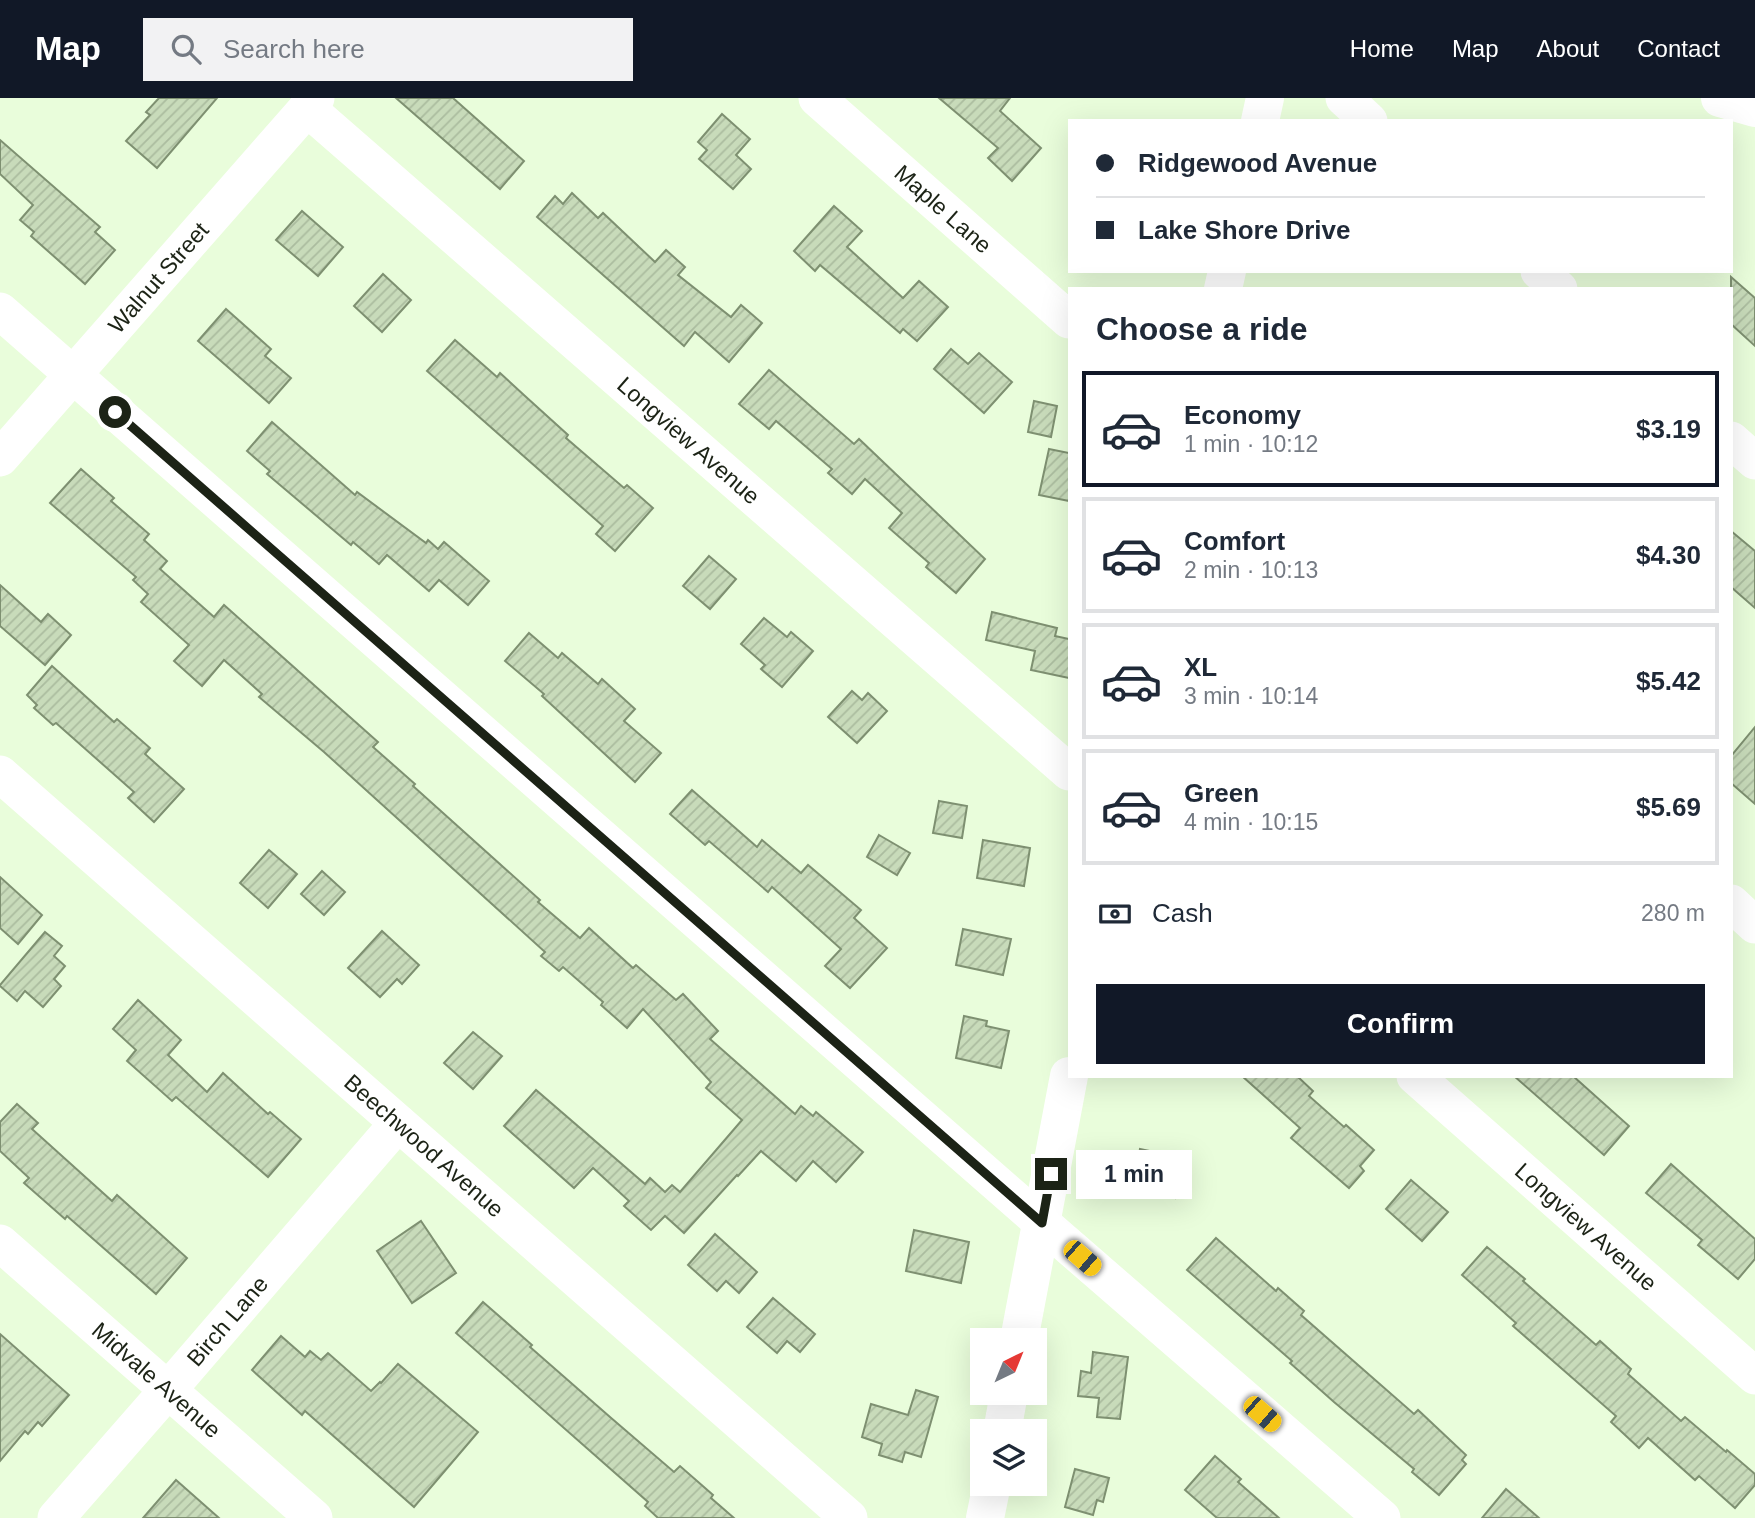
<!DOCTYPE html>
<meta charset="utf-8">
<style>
body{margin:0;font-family:Helvetica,sans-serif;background:#f2f2f3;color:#1f2937;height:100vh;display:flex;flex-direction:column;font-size:26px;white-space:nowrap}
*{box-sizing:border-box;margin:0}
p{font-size:23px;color:#747a83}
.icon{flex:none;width:38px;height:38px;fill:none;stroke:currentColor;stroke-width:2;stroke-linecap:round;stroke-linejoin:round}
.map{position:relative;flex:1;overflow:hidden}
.side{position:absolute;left:1068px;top:189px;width:665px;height:791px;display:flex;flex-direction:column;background:#fff;border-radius:0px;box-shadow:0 7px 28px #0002}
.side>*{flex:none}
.top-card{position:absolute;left:1068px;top:21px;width:665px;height:154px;border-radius:0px;box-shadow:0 7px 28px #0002;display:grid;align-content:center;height:154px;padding:0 28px;background:#fff}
.needle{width:46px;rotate:43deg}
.tools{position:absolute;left:970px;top:1230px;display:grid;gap:14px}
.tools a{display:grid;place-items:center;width:77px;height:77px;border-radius:0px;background:#fff;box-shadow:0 7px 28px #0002;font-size:35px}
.end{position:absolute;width:32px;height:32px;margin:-16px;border:9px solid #1c2316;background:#fff;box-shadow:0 0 0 4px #fff}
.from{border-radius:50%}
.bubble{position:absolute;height:49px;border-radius:0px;background:#fff;box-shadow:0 7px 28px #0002;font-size:23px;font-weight:800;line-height:49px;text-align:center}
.car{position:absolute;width:21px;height:42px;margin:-21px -10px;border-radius:9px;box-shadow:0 0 5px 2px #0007;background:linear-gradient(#f5c518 24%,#345 0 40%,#f5c518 0 76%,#345 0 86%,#f5c518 0)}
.top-card b{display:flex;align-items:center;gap:24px;height:66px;font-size:26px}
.top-card b+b{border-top:2px solid #e0e1e3}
.top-card i{width:18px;height:18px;background:#1f2937}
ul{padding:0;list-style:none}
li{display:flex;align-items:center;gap:21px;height:116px;margin:0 14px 10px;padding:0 14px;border:4px solid #e0e1e3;border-radius:0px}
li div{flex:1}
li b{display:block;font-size:26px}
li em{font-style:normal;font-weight:800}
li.selected{border-color:#111827}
li>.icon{width:63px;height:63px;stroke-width:1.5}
h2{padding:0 28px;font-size:32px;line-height:84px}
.pay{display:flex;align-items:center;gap:18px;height:77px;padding:0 28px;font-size:26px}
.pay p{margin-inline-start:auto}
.primary-button{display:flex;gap:14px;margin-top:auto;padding:14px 28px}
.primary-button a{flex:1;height:80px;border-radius:0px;background:#111827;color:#fff;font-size:28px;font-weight:800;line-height:80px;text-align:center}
header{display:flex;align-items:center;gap:42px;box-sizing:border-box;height:98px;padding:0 35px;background:#111827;color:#fff}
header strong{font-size:33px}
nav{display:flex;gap:38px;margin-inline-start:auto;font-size:24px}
.search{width:490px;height:63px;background:#f2f2f3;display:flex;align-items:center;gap:18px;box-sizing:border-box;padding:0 24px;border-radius:0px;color:#747a83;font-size:26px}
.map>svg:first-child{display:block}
.building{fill:url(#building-hatch);stroke:#7e9071;stroke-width:2}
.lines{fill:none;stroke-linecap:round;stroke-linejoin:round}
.street{stroke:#fff;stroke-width:37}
.secondary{stroke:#fff;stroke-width:38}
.route{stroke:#1c2316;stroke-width:9}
.labels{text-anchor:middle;stroke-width:5;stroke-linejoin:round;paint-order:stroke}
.street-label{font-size:23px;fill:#1c2316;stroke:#fff}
</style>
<header>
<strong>Map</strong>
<div class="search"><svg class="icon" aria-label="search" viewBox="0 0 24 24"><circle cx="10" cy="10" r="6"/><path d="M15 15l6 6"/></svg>Search here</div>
<nav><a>Home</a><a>Map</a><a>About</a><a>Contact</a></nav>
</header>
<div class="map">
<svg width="1755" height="1420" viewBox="0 0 1755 1420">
<defs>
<pattern id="building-hatch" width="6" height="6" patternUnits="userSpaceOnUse" patternTransform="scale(1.75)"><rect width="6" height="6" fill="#c8dbba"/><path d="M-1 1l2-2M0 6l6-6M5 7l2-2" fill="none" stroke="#abbc9f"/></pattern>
</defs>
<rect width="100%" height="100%" fill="#e9fddb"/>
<g class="building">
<path d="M159 0H217L157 70 126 43 150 17 146 14Z"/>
<path d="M396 0H453L524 63 500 91Z"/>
<path d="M939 0H1010L1000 13 1041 50 1012 83 988 60 998 50Z"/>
<path d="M722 16 750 41 736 57 751 71 733 91 699 61 707 52 698 44Z"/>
<path d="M0 42 100 129 95 134 115 152 85 186 31 138 34 134 20 122 33 107 0 76Z"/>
<path d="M572 95 598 120 603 115 655 164 666 152 685 169 678 177 731 219 741 207 762 225 729 264 695 234 684 248 537 119 555 98 563 106Z"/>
<path d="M834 108 862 133 847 149 903 200 919 183 948 209 917 243 903 231 900 235 820 167 815 173 794 153Z"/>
<path d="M302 113 343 149 318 178 276 142Z"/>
<path d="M383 176 411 202 382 234 354 208Z"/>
<path d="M1731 179 1755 200V248L1731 226Z"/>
<path d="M226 211 271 251 265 258 291 280 269 305 198 243Z"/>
<path d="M455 242 497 279 500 275 525 298 568 337 566 340 624 390 627 387 653 410 615 453 596 436 603 428 427 273Z"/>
<path d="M951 251 968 266 979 255 1012 284 984 315 934 271Z"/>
<path d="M769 272 854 346 859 341 985 461 956 495 926 469 929 465 889 430 902 415 865 381 852 396 828 375 832 371 776 323 769 331 739 306Z"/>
<path d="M1034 303 1057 308 1051 339 1028 334Z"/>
<path d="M272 324 355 397 357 394 426 445 428 442 438 451 444 444 489 483 468 507 439 482 429 493 387 457 379 466 353 444 351 447 267 376 270 373 247 353Z"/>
<path d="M1049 351 1069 355V403L1039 397Z"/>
<path d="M81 371 114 400 111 403 149 436 144 442 167 463 160 471 214 519 224 507 378 644 373 649 415 686 413 688 540 802 538 804 580 840 589 830 633 870 636 867 676 902 683 896 718 933 710 941 795 1016 801 1008 813 1018 816 1014 863 1054 836 1084 813 1063 796 1083 761 1053 738 1078 737 1077 684 1135 665 1118 651 1132 624 1108 629 1103 593 1070 574 1090 504 1028 536 992 645 1086 650 1080 665 1094 672 1087 680 1094 742 1022 706 990 711 984 643 911 627 930 601 907 603 904 563 869 559 873 541 858 545 854 324 654 259 599 262 596 224 562 202 588 174 563 189 547 141 504 148 496 133 482 136 479 50 405Z"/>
<path d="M1731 433 1755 453V510L1731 489Z"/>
<path d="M709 458 736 481 710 511 683 488Z"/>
<path d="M0 487 41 524 48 516 71 537 45 567 0 528Z"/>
<path d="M992 514 1057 530 1055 538 1069 541V580L1031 572 1035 553 986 542Z"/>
<path d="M764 520 787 539 791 534 813 553 782 589 761 571 765 567 741 546Z"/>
<path d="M529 535 558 560 562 555 598 586 602 581 635 611 624 623 661 655 635 684 542 598 544 596 505 563Z"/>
<path d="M52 568 114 624 117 621 150 650 145 656 184 691 154 724 128 700 134 694 56 625 53 627 34 610 37 607 27 597Z"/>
<path d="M852 593 862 602 868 595 887 613 857 645 828 619Z"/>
<path d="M1755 629V706L1731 685V658Z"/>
<path d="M692 692 757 749 762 742 801 775 808 767 861 812 854 820 887 850 850 890 825 868 841 851 772 789 768 794 709 743 705 747 670 716Z"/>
<path d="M939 703 967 708 962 740 933 735Z"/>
<path d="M879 737 910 755 897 777 867 759Z"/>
<path d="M983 742 1030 750 1024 788 977 780Z"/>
<path d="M269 752 297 776 268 810 240 785Z"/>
<path d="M322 773 345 794 324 817 301 796Z"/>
<path d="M0 779 42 817 18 846 0 830Z"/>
<path d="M963 831 1011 841 1003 877 956 867Z"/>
<path d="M382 833 419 867 402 886 397 881 380 899 348 870Z"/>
<path d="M45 834 62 848 54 858 65 868 54 881 61 888 43 909 25 893 17 903 0 888V887Z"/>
<path d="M138 902 181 942 168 957 207 994 223 975 268 1016 270 1014 301 1041 268 1079 176 999 172 1003 127 963 136 952 113 931Z"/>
<path d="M964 918 987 923 986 928 1009 933 1001 970 956 960Z"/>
<path d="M473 934 502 958 473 991 444 965Z"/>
<path d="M1242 978H1297L1313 993 1309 998 1344 1029 1346 1027 1374 1052 1360 1068 1364 1073 1349 1090 1291 1040 1300 1030Z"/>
<path d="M1514 978H1573L1629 1028 1604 1057Z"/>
<path d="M17 1006 38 1025 32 1031 112 1103 117 1097 187 1160 156 1196 67 1118 65 1121 24 1085 29 1080 0 1053V1024Z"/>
<path d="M1140 1051 1183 1060 1175 1100 1132 1092Z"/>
<path d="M1671 1066 1755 1141V1161L1738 1181 1698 1147 1702 1142 1646 1095Z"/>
<path d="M1411 1082 1448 1114 1422 1143 1386 1111Z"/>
<path d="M421 1123 456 1175 412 1205 377 1153Z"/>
<path d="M914 1132 969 1144 961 1185 906 1173Z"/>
<path d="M715 1136 757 1174 739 1195 726 1183 717 1193 688 1167Z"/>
<path d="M1216 1140 1276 1193 1278 1190 1304 1213 1301 1217 1414 1316 1418 1312 1466 1357 1462 1362 1466 1366 1439 1397 1412 1374 1414 1371 1334 1304 1290 1265 1292 1263 1187 1172Z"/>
<path d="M1487 1149 1525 1181 1523 1183 1596 1247 1600 1243 1631 1271 1628 1276 1681 1323 1685 1319 1726 1354 1727 1352 1755 1376V1387L1735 1410 1699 1378 1695 1382 1648 1340 1639 1350 1611 1324 1616 1318 1513 1228 1516 1225 1462 1177Z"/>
<path d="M773 1200 815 1236 800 1254 787 1243 777 1255 747 1229Z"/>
<path d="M483 1204 532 1247 530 1249 610 1319 674 1374 680 1368 713 1397 711 1400 734 1420H658L645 1408 648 1404 456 1235Z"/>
<path d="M0 1236 69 1297 42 1328 38 1324 28 1336 25 1333 0 1363Z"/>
<path d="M281 1238 305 1259 310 1253 321 1262 328 1255 371 1293 380 1284 381 1285 398 1266 478 1334 414 1409 305 1313 302 1317 252 1272Z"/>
<path d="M1093 1254 1128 1259 1120 1321 1097 1319 1099 1300 1078 1298 1081 1273 1091 1275Z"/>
<path d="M916 1292 938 1299 921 1359 905 1354 902 1364 879 1357 882 1346 862 1339 871 1306 908 1317Z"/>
<path d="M1215 1358 1241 1381 1238 1384 1279 1420H1217L1185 1392Z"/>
<path d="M1075 1371 1109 1380 1103 1404 1097 1402 1093 1417 1065 1409Z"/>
<path d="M176 1382 219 1420H143Z"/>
<path d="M1506 1391 1539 1420H1482Z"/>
</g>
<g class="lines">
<g class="street">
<path id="s1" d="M817 0 1069 222"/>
<path d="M1344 0 1369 23"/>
<path id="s2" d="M307 10 1069 674"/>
<path d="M1539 173 1559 191"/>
<path d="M0 213 1042 1125 1382 1420"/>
<path d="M1731 342 1755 363"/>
<path id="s3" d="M0 360 316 0"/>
<path id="s4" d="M0 676 849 1420"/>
<path d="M1731 805 1755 827"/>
<path id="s5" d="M1415 978 1755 1278"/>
<path id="s6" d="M0 1145 314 1420"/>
<path id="s7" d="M56 1420 168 1292 398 1025"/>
</g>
<g class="secondary">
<path d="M1720 0 1755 10"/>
<path d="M1260 23 1265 0"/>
<path d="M1223 191 1227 173"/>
<path d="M1019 1242 1069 978"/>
<path d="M1002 1334 1009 1295"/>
<path d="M985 1420 992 1386"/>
</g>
</g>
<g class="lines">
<path class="route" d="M115 314 1042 1125 1051 1076"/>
</g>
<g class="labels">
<g class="street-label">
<text dy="8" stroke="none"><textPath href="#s1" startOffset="168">Maple Lane</textPath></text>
<text dy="8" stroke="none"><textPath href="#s3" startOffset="240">Walnut Street</textPath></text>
<text dy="8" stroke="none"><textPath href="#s2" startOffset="506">Longview Avenue</textPath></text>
<text dy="8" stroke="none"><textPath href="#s4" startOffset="564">Beechwood Avenue</textPath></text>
<text dy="8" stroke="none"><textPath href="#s5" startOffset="228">Longview Avenue</textPath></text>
<text dy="8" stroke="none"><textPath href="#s7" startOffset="261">Birch Lane</textPath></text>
<text dy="8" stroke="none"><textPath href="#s6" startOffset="208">Midvale Avenue</textPath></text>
</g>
</g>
</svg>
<div class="tools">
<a><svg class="needle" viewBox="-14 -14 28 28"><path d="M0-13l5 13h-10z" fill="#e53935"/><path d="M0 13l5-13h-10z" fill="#747a83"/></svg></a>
<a><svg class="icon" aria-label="layers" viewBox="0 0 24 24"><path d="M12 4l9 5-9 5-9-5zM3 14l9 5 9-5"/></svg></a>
</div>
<i class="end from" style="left:115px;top:314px"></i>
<i class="end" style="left:1051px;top:1076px"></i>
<div class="bubble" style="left:1076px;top:1052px;width:116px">1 min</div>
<i class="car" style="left:1082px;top:1160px;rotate:131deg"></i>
<i class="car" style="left:1262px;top:1316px;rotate:131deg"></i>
<div class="top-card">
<b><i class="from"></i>Ridgewood Avenue</b>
<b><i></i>Lake Shore Drive</b>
</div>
<section class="side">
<h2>Choose a ride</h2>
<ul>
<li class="selected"><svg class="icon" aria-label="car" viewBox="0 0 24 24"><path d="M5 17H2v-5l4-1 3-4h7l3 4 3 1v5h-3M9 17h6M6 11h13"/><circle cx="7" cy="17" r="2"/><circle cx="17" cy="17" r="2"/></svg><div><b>Economy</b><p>1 min · 10:12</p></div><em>$3.19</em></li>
<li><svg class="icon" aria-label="car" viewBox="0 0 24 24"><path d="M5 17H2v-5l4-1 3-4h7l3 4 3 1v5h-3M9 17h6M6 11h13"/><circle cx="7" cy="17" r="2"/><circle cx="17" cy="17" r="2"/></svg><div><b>Comfort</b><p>2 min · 10:13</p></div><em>$4.30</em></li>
<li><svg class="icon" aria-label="car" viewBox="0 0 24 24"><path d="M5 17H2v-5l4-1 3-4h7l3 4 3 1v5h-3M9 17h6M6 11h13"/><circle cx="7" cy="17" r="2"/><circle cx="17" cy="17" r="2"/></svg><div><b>XL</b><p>3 min · 10:14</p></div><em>$5.42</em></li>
<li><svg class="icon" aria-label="car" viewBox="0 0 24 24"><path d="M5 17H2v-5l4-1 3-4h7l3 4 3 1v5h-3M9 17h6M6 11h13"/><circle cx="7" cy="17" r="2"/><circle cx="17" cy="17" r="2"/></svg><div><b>Green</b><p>4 min · 10:15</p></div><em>$5.69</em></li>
</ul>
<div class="pay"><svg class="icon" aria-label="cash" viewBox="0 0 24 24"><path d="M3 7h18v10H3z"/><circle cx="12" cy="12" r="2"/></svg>Cash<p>280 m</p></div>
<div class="primary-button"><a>Confirm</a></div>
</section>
</div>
